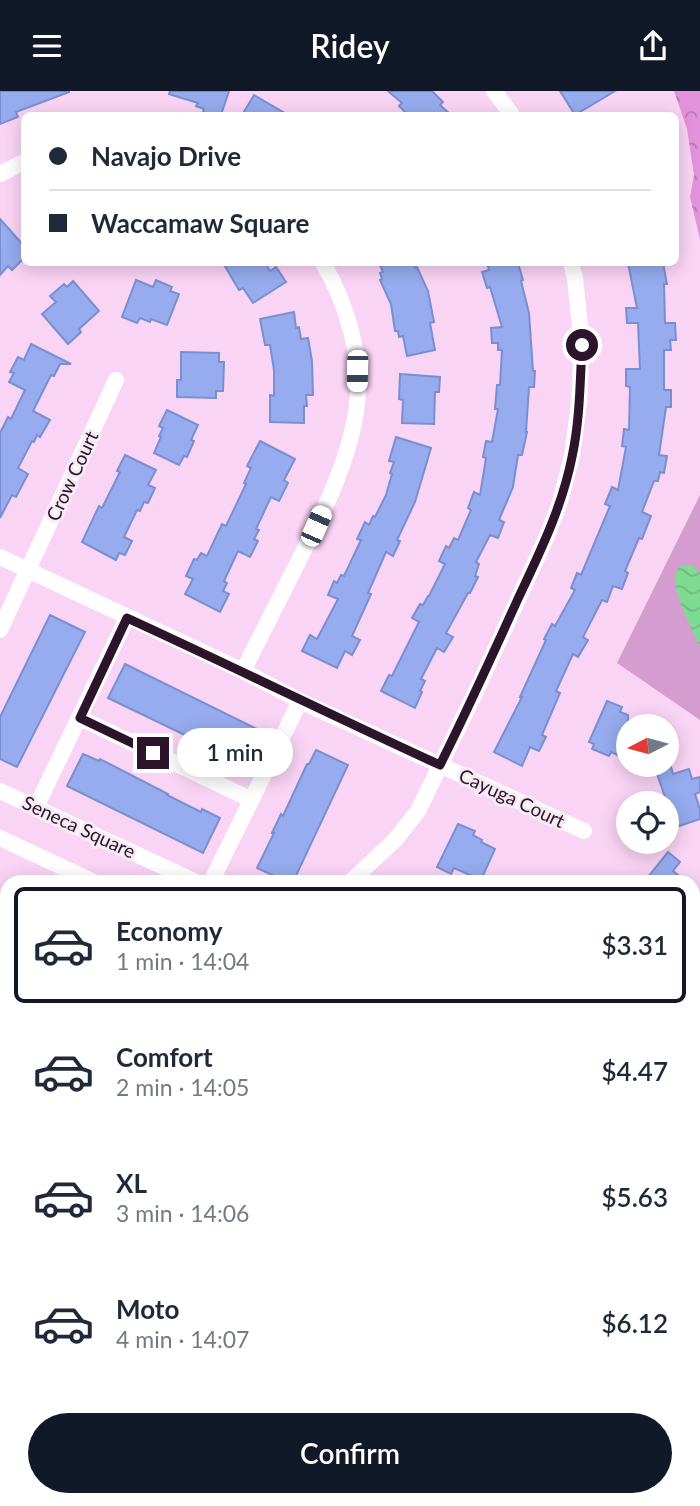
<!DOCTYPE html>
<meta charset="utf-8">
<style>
body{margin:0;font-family:Lato,sans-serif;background:#f6f6f7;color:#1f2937;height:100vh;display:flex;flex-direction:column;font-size:26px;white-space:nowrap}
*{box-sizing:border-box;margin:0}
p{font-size:23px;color:#747a83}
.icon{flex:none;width:38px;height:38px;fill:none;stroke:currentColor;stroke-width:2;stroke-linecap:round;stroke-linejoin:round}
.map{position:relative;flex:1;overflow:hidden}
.panel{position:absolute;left:0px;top:784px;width:700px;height:632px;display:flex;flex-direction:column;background:#fff;border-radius:21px 21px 0 0;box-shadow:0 4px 18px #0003}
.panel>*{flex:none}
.hud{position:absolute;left:21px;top:21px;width:658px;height:154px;border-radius:10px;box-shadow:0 4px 18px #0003;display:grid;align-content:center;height:154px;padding:0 28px;background:#fff}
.needle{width:46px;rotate:264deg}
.fabs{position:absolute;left:616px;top:623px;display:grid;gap:14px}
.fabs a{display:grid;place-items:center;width:63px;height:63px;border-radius:50%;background:#fff;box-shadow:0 4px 18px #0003;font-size:35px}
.end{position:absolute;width:32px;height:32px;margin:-16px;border:9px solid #2c152a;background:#fff;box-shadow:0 0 0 4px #fff}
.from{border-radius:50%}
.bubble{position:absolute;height:49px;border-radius:24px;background:#fff;box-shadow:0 4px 18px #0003;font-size:23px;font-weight:600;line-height:49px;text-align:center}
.car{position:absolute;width:21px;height:42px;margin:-21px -10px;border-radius:9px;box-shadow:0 0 5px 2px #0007;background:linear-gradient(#fff 24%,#345 0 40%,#fff 0 76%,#345 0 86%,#fff 0)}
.hud b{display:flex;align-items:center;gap:24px;height:66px;font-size:26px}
.hud b+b{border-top:2px solid #e0e1e3}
.hud i{width:18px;height:18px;background:#1f2937}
ul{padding:12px 0 0;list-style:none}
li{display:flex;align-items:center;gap:21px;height:116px;margin:0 14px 10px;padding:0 14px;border:4px solid transparent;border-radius:10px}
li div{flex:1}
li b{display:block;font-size:26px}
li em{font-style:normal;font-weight:600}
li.current{border-color:#111827}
li>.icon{width:63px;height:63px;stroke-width:1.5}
.action{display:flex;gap:14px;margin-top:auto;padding:14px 28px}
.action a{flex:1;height:80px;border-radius:42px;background:#111827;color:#fff;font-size:28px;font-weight:600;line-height:80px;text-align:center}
header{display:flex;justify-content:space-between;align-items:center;height:91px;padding:0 28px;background:#111827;color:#fff;font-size:32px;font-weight:600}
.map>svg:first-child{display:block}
.green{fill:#d59ccf}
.forest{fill:url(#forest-crowns)}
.water{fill:url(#water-waves)}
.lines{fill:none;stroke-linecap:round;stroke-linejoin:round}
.stream{stroke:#7fdb94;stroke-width:5}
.building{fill:#96acef;stroke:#7b8fd0;stroke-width:2}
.minor{stroke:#fff;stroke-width:16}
.route{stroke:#2c152a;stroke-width:9}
.labels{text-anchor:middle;stroke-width:6;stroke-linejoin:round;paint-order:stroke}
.street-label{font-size:19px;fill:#2c152a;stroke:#f7ebf6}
</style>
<header><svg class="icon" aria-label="menu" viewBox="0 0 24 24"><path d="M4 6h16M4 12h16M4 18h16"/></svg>Ridey<svg class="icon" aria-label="share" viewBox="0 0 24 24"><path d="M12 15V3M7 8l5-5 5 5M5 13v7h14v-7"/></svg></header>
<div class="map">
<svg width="700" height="1415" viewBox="0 0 700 1415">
<defs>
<pattern id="forest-crowns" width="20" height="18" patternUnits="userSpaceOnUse" patternTransform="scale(1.75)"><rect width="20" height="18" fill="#e393db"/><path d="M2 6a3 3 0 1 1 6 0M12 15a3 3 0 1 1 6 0" fill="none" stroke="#b877b2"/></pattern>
<pattern id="water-waves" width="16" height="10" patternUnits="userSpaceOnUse" patternTransform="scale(1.75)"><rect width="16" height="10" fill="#7fdb94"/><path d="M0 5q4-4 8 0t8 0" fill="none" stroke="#6ebb80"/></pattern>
</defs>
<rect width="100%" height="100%" fill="#fad4f5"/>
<g class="green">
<path d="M700 404V629L617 572Z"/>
<path d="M65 1409H203L193 1415H57Z"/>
</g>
<g class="forest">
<path d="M674 0H700V148L690 106 694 84 687 38Z"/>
<path d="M700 837V909L693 917V846Z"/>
<path d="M700 948V1088L693 1094V957Z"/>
<path d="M7 1375V1409H65L57 1415H0V1379Z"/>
</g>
<path class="water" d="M692 474 700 482V556C693 541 676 506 675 491 674 485 676 480 680 475Z"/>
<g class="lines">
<g class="stream">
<path d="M693 1036 700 1029"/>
<path d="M34 1415 35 1409"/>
</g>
</g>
<g class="building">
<path d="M0 0H69V1L16 21 18 26 0 33Z"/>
<path d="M170 0H229L221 24H214L203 21 204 18 196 15 198 12 169 3Z"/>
<path d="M388 0H432L443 11 440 14 451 24H408L399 15 402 12Z"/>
<path d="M560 0H615L575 24Z"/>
<path d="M254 4 288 24H242Z"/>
<path d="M0 128 24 155V167L12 179 8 175 0 184Z"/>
<path d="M223 172H265L270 180 276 176 286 191 253 212 243 197 239 199Z"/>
<path d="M379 172H413L415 177 417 176 428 200 434 231 430 232 435 259 407 265 403 245 399 246 398 240H395L391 213 380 189 382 188 380 182 383 181Z"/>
<path d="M487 172H518L523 189 521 190 529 222 533 280H535L534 296H529L526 341H527L522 364H518L513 396 499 429 504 431 498 447 490 444 476 471 479 473 475 485 478 486 470 502H468L446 542 453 546 444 561 437 557 421 588 425 590 420 600 422 601 415 617 381 600 389 584 392 585 419 531 412 527 420 513 423 514 428 505H429L445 473 439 470 446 455 449 457 454 447 458 449 471 419 468 417 474 401 480 404 486 367 483 366 486 350 492 351 498 318H495L497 294H500L502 259H498V252H492L491 237 502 236 490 196 487 197 482 181 489 179Z"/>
<path d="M628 172H663L667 193H664L665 232H675L676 249H670L671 259H664V299H671V316H666L659 364 667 365 664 382 660 381 658 390H654L642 421 651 425 642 448 639 447 625 480 628 482 622 498 613 495 607 511 602 509 583 546 588 549 578 566 573 563 556 600 560 602 542 644 546 646 539 660 530 656 522 675 494 661 522 606H520L546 549 544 548 552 533 555 535 575 499 571 497 577 482 581 484 610 415 605 413 612 396 618 399 626 356 622 355 624 338 629 339 630 296 626 295V278H640L638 232H627L626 217H637Z"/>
<path d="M136 189 153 196 156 189 172 196 170 200 179 203 167 234 151 228 150 231 140 227 137 232 122 226Z"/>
<path d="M73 190 99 220 79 238 81 241 68 253 42 223 56 211 50 205 64 193 67 196Z"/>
<path d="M294 221 296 237 299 236 301 248 308 247 312 270 313 304H306L307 315H304V332L270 331V304L274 305V279L270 254H265L260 228Z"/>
<path d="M31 253 71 273H60L54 285 51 284 33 320 50 329 40 346 37 344 34 351 32 350 18 377 28 383 16 406 12 404 0 427V342L8 326 11 328 25 299 9 291 14 282 10 281 18 266 24 269Z"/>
<path d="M181 261 219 262V271H224L223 300H216V307L177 306V289H181Z"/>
<path d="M400 283 440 286 439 301H435L434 333 402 332 403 309 399 308Z"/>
<path d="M167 319 198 334 191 349 194 350 187 366 184 365 179 374 154 362 161 346 159 345 163 337 159 335Z"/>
<path d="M396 346 431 357 415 411 397 449 400 450 393 465 386 461 368 502 371 503 352 545 360 549 352 564 345 560 337 577 302 560 310 544 317 548 338 508 328 504 334 490 337 492 341 484 344 485 361 449 357 448 365 431 369 434 373 425 375 426 386 404 392 383 390 382 394 371 389 370Z"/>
<path d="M260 350 295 368 284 389 288 392 279 410 271 406 256 438 259 439 254 448 258 450 250 466 238 460 224 490 227 492 223 500 229 503 220 521 185 503 193 488 186 485 194 468 197 469 201 462 207 465 222 433 226 435 246 393 244 392 251 377 247 375Z"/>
<path d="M125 364 156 379 148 394 155 397 148 412 144 411 140 420 137 419 124 446 132 450 125 464 119 462 116 469 82 451 99 415 102 417 120 381 117 380Z"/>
<path d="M50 524 85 541 17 676 0 668V626Z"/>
<path d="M125 573 261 640 245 673 108 607Z"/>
<path d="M607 610 622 616 620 621 628 624V669L611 661 609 665 592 658 594 653 589 651Z"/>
<path d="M316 659 348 674 293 791H287L257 777 274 742H272L281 723 283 725 307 673H309Z"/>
<path d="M83 663 99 670 100 668 168 703 167 704 201 721 202 718 220 727 203 762 67 695Z"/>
<path d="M670 672 673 683 689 678 692 688 700 686V701L695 703 700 718V728L667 739V712L655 677Z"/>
<path d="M458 733 475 740 473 744 482 749 481 751 495 758 481 789 454 777 451 783 437 776Z"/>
<path d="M668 761 680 771 673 780 687 791H644Z"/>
</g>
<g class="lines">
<g class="minor">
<path d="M494 0 512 24"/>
<path d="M0 83 24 71"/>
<path d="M0 466 243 580 300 610 584 740"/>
<path d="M0 539 116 289"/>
<path d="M243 580C262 542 281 504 301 465 324 420 348 372 356 321 364 270 348 215 323 172"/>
<path d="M80 627 250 708"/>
<path d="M0 700 196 791"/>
<path d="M36 716 127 527"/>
<path d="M0 747 94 791"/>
<path d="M211 791 300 610"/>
<path d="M350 791 395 749 418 720 478 596 547 445 560 411 572 365 579 313 582 254 575 187 571 172"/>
<path d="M0 863 7 866"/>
<path d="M0 972 7 966"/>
<path d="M0 1127 7 1120"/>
</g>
</g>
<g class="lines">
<path class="route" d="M153 662 80 627 127 527C232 575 335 626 440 674 467 620 492 565 517 510 539 463 562 417 572 366 580 329 580 291 582 254"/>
</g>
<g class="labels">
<g class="street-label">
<text transform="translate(72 385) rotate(-65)" y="7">Crow Court</text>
<text transform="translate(512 707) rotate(25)" y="7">Cayuga Court</text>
<text transform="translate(79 736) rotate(25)" y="7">Seneca Square</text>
</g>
</g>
</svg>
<div class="fabs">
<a><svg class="needle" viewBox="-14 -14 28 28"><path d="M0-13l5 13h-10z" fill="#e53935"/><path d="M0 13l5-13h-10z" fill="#747a83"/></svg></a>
<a><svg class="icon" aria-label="locate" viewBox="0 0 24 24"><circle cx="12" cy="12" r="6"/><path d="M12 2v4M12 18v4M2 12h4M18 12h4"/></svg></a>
</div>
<i class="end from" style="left:582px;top:254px"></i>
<i class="end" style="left:153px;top:662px"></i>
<div class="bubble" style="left:177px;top:637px;width:116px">1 min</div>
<i class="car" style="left:357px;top:280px;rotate:181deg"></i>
<i class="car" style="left:316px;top:435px;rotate:24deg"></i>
<div class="hud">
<b><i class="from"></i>Navajo Drive</b>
<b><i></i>Waccamaw Square</b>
</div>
<section class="panel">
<ul>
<li class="current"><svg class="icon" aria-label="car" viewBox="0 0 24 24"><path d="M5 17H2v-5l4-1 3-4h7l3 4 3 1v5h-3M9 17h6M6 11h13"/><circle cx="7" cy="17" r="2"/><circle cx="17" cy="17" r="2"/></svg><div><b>Economy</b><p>1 min · 14:04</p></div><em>$3.31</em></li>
<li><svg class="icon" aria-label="car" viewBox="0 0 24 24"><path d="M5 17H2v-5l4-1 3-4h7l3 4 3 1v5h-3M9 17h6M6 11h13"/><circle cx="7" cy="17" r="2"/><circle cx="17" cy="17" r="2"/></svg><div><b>Comfort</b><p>2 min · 14:05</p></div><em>$4.47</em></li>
<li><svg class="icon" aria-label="car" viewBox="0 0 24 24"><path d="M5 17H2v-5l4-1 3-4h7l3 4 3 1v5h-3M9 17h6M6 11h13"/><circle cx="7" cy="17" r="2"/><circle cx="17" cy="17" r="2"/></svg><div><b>XL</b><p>3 min · 14:06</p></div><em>$5.63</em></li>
<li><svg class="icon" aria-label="car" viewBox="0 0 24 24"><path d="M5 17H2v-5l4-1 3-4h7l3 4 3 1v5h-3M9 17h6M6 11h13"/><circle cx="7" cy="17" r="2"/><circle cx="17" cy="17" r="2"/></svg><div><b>Moto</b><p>4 min · 14:07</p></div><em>$6.12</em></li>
</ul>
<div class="action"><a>Confirm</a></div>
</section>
</div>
